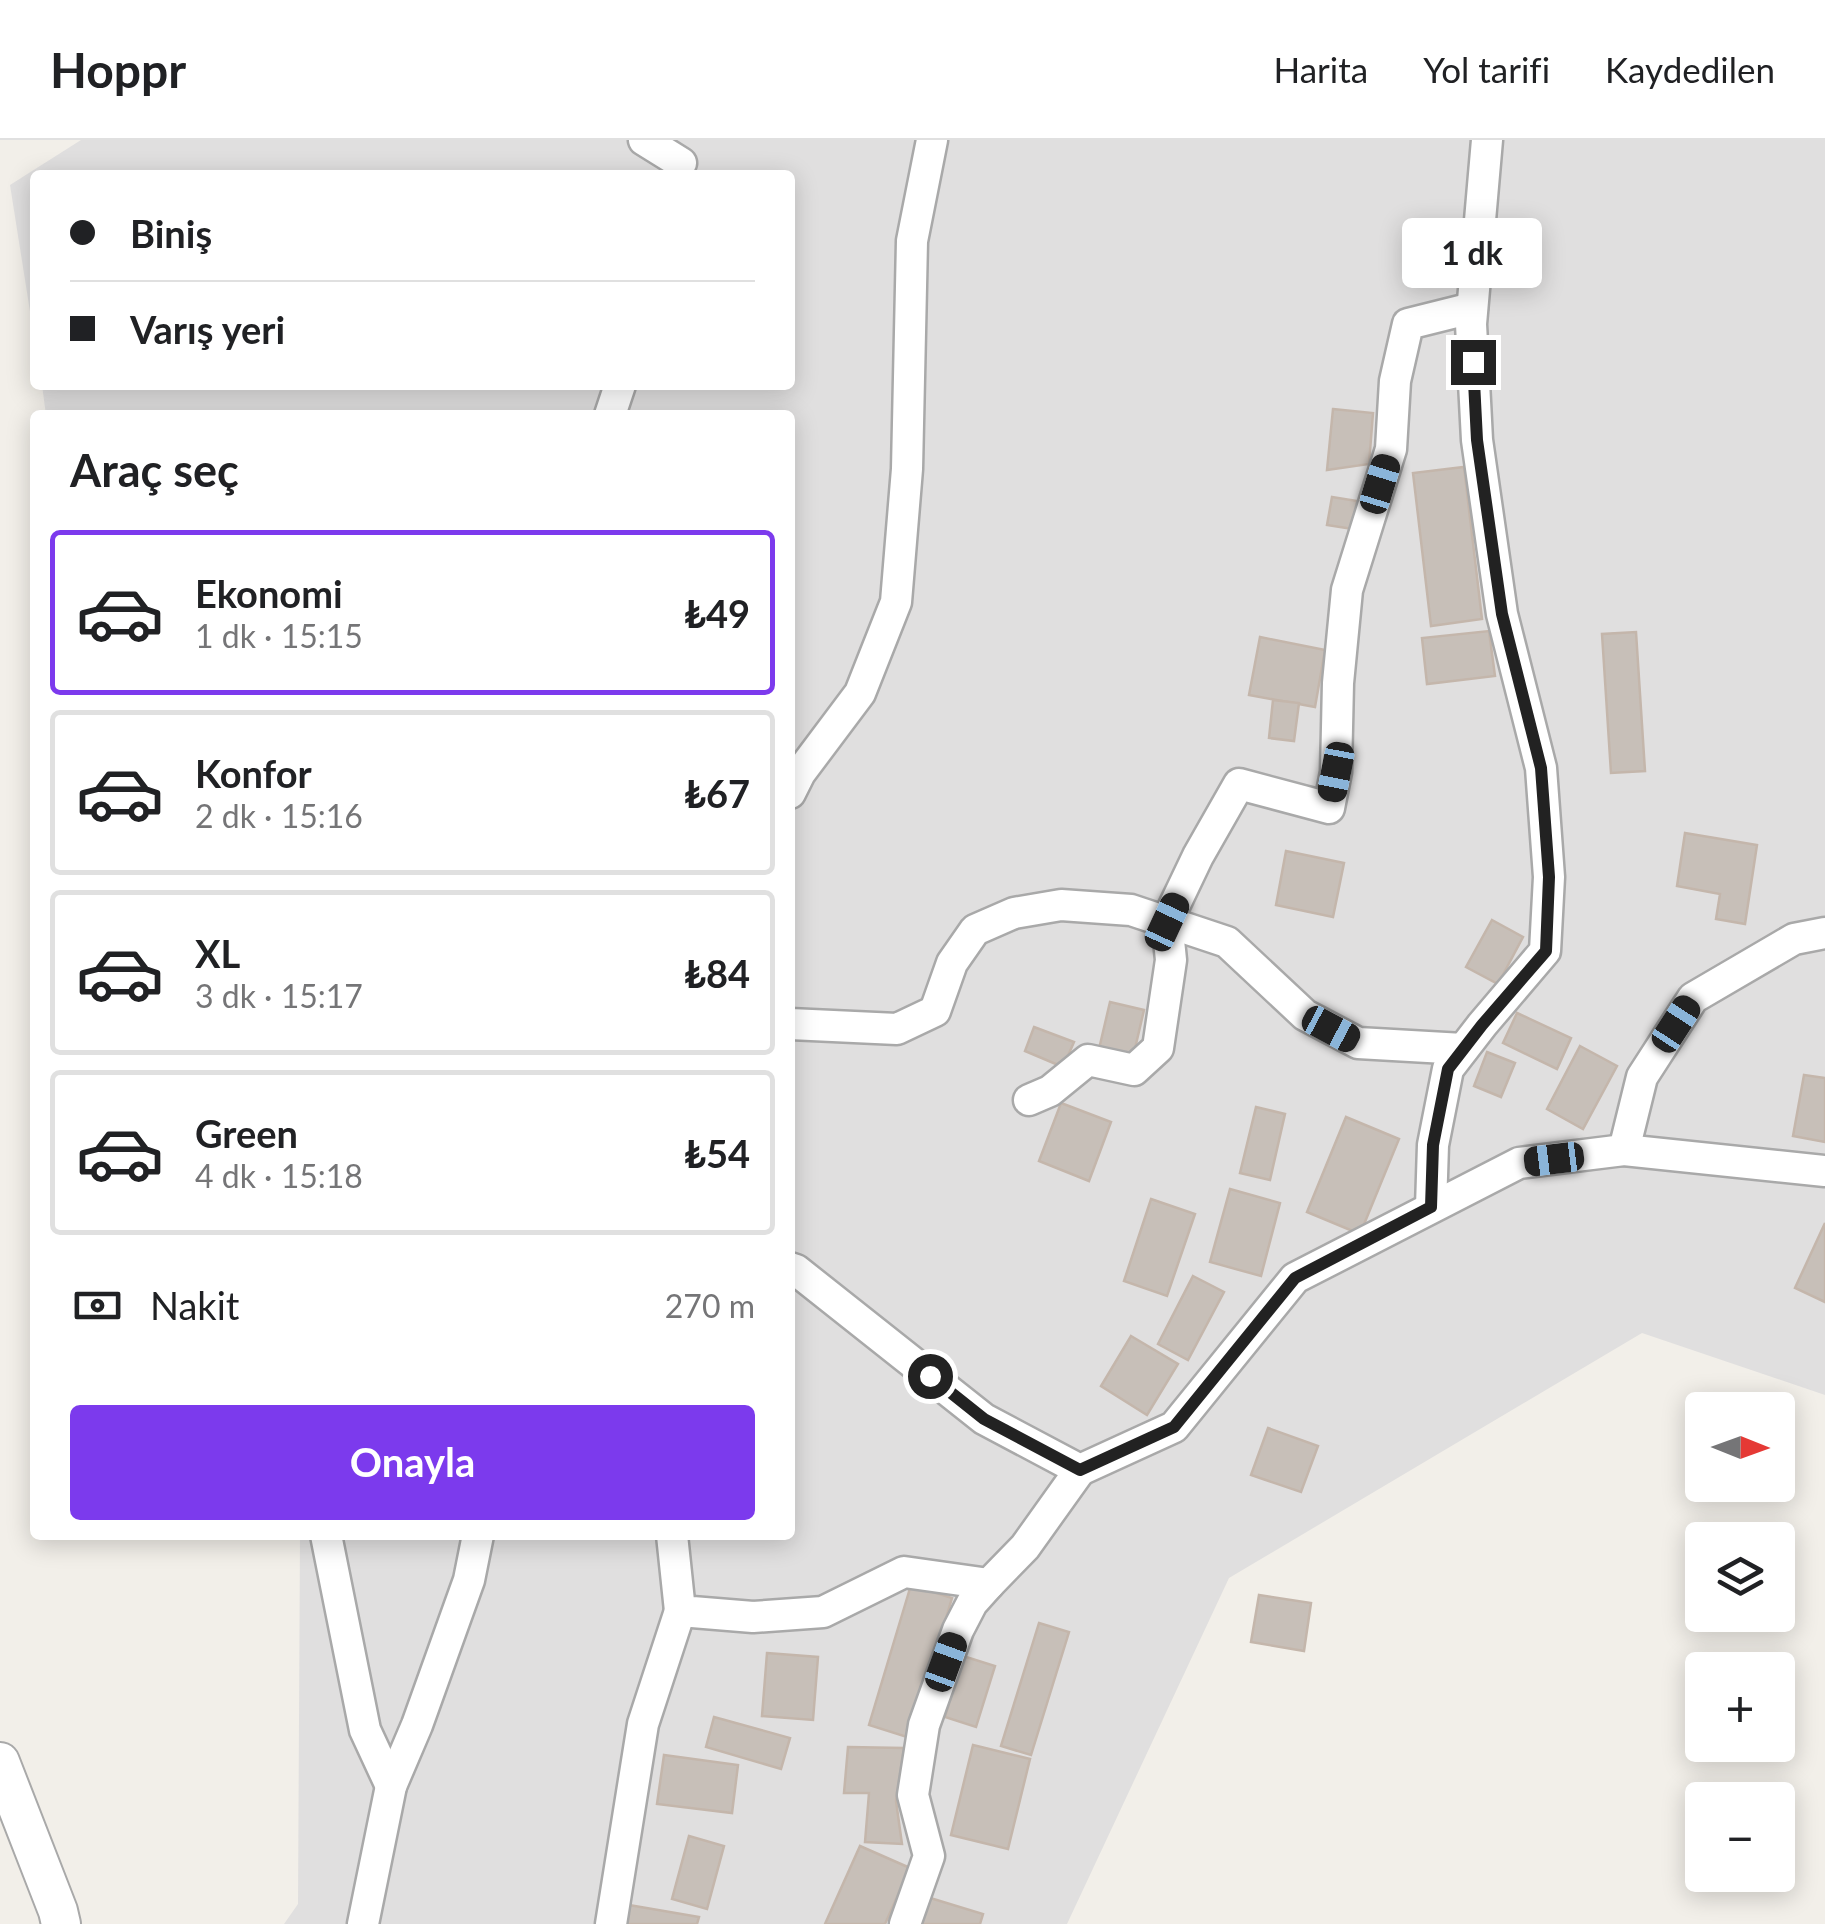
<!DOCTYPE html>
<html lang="tr">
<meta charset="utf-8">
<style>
body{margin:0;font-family:Lato,sans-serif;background:#f2f2f2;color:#202124;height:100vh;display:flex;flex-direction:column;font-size:38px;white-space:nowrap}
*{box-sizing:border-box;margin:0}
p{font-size:32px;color:#757577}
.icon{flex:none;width:55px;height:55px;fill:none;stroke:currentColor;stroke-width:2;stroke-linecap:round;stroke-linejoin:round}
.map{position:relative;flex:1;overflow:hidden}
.details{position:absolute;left:30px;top:270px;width:765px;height:1130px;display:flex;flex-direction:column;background:#fff;border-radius:10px;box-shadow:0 5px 25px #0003}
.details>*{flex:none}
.guide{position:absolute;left:30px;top:30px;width:765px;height:220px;border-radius:10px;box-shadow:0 5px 25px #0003;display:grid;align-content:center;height:220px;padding:0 40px;background:#fff}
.needle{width:65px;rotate:91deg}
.buttons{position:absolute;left:1685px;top:1252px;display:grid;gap:20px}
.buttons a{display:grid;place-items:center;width:110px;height:110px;border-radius:10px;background:#fff;box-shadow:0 5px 25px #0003;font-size:50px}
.end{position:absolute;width:45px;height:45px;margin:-22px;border:12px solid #222;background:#fff;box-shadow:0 0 0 5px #fff}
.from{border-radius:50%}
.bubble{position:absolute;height:70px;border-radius:10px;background:#fff;box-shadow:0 5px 25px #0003;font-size:32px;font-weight:700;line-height:70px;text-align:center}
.car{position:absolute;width:30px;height:60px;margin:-30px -15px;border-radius:12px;box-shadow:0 0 8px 2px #0007;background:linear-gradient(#222 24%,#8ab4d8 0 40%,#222 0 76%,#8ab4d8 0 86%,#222 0)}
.guide b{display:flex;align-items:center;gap:35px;height:95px;font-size:38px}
.guide b+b{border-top:2px solid #e0e0e0}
.guide i{width:25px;height:25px;background:#202124}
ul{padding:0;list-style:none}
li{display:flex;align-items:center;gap:30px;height:165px;margin:0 20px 15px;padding:0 20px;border:5px solid #e0e0e0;border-radius:10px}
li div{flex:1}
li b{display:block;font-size:38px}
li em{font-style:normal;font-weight:700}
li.selected{border-color:#7c3aed}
li>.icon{width:90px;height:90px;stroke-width:1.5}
h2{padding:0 40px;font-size:45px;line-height:120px}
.pay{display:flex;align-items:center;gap:25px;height:110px;padding:0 40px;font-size:38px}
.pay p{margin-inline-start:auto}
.primary-button{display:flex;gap:20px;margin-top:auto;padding:20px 40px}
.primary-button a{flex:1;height:115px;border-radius:10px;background:#7c3aed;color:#fff;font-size:40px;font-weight:700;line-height:115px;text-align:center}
header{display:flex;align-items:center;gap:60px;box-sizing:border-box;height:140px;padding:0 50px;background:#fff;border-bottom:2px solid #e0e0e0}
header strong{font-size:48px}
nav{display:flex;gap:55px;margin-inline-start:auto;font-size:35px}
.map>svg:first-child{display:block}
.residential{fill:#e0dfdf}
.building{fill:#c7bfb8;stroke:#c4b6ab;stroke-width:2.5}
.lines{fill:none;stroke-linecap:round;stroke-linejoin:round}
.minor-casing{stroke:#a9a9a9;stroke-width:35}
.tertiary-casing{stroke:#a9a9a9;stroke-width:42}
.minor{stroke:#fff;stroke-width:30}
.tertiary{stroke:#fff;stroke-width:38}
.route{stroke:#222;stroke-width:12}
</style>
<header>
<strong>Hoppr</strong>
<nav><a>Harita</a><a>Yol tarifi</a><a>Kaydedilen</a></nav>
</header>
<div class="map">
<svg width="1825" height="1784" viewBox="0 0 1825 1784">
<rect width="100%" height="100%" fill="#f2efe9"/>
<path class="residential" d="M81 0H1825V1255L1642 1193 1229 1438 1067 1784H284L298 1764 300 1395H790V275H46L42 245H790V35H35V203L10 45Z"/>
<g class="building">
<path d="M1333 269 1373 273 1369 324 1327 330Z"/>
<path d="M1464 327 1482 479 1431 486 1413 333Z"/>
<path d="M1332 357 1357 361 1353 389 1327 385Z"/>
<path d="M1489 491 1495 536 1427 544 1422 498Z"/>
<path d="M1636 492 1645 631 1611 633 1602 494Z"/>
<path d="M1260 497 1325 510 1315 567 1249 555Z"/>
<path d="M1273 560 1299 563 1294 601 1269 598Z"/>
<path d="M1685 693 1757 705 1745 784 1716 779 1720 754 1677 746Z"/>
<path d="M1286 711 1344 723 1333 777 1276 765Z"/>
<path d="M1492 780 1523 797 1498 844 1466 827Z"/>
<path d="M1110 862 1144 870 1133 917 1099 909Z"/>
<path d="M1517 873 1571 898 1557 929 1503 903Z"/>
<path d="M1034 887 1074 902 1063 927 1025 911Z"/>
<path d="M1580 906 1617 926 1583 989 1547 969Z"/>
<path d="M1487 912 1515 923 1501 957 1474 946Z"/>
<path d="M1804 935 1825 938V1002L1793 996Z"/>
<path d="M1061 963 1111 982 1089 1041 1039 1021Z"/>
<path d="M1256 967 1285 974 1270 1040 1240 1033Z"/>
<path d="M1346 977 1399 999 1360 1094 1307 1072Z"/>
<path d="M1230 1049 1280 1063 1261 1136 1210 1122Z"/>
<path d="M1151 1059 1195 1074 1167 1156 1124 1141Z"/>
<path d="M1825 1083V1162L1795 1148Z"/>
<path d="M1193 1136 1224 1152 1188 1220 1158 1204Z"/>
<path d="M1131 1196 1178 1224 1147 1275 1101 1246Z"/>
<path d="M1268 1288 1318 1306 1301 1352 1251 1335Z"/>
<path d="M911 1445 952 1458 910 1598 869 1585Z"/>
<path d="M1259 1455 1311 1463 1304 1511 1251 1502Z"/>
<path d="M1039 1483 1069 1492 1031 1615 1001 1606Z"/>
<path d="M767 1513 818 1517 813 1580 762 1576Z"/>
<path d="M963 1516 995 1526 976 1587 945 1577Z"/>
<path d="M714 1577 790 1598 781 1629 706 1607Z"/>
<path d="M973 1605 1030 1619 1008 1709 951 1695Z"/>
<path d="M848 1607 904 1608 896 1661 902 1704 865 1702 869 1653H844Z"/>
<path d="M664 1615 738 1625 732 1673 657 1664Z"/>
<path d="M689 1696 724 1706 707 1769 672 1759Z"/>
<path d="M860 1706 910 1728 885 1784H825Z"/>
<path d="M927 1757 983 1774 980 1784H919Z"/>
<path d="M629 1765 699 1777 697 1784H626Z"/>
</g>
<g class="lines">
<defs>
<g id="minor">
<path d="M644 0 681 23"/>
<path d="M610 275 620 245"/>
<path d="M790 653 800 633 860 553 896 462 907 329 912 101 932 0"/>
<path d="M790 884 897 889 935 871 952 823 975 790 1014 773 1061 765 1131 770 1227 802 1305 875 1358 903 1463 909"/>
<path d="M1029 960 1050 951 1088 920 1134 930 1158 908 1171 820 1167 781 1198 716 1239 644 1329 668 1336 632 1338 543 1347 450 1391 309 1395 241 1408 184 1472 168"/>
<path d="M1624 1010 1642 937 1693 858 1794 799 1825 793"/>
<path d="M1431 1067 1433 1005 1448 929 1482 885 1545 811 1549 737 1541 628 1502 474 1477 300 1471 184 1487 0"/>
<path d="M790 1128 796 1130 984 1279 1080 1330 1174 1287 1295 1138 1519 1023 1624 1010 1825 1031"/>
<path d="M326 1395 365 1590 391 1646"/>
<path d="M672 1395 680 1471 753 1477 823 1472 904 1432 989 1444 1025 1407 1080 1330"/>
<path d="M363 1784 391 1646 417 1585 469 1440 478 1395"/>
<path d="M611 1784 643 1584 680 1471"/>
<path d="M905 1784 929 1716 913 1655 924 1585 958 1490 972 1463 989 1444"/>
</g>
<path id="tertiary" d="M0 1622 58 1771 61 1784"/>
</defs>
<use href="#minor" class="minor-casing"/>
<use href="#tertiary" class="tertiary-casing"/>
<use href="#minor" class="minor"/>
<use href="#tertiary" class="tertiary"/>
</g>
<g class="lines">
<path class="route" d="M930 1236 984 1279 1080 1330 1174 1287 1295 1138 1431 1067 1433 1005 1448 929 1482 885 1546 811 1549 737 1541 628 1502 474 1477 300 1473 222"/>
</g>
</svg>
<div class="buttons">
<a><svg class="needle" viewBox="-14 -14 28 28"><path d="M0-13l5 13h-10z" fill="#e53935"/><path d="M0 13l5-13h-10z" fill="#757577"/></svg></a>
<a><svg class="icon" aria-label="layers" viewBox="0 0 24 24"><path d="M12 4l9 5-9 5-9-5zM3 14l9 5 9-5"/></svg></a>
<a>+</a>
<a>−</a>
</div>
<i class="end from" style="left:930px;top:1236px"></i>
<i class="end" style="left:1473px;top:222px"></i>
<div class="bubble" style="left:1402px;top:78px;width:140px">1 dk</div>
<i class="car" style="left:1380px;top:344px;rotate:17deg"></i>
<i class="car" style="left:1336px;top:632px;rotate:191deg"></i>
<i class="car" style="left:1167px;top:782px;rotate:25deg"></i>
<i class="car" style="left:1676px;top:884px;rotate:33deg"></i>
<i class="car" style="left:1331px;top:889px;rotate:118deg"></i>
<i class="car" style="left:1554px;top:1019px;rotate:263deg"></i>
<i class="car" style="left:946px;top:1522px;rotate:20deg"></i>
<div class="guide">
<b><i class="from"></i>Biniş</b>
<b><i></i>Varış yeri</b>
</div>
<section class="details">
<h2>Araç seç</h2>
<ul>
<li class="selected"><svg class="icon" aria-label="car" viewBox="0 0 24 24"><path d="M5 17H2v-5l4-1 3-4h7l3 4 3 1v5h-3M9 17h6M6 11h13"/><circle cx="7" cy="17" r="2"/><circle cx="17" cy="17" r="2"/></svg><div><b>Ekonomi</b><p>1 dk · 15:15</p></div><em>₺49</em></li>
<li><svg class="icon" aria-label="car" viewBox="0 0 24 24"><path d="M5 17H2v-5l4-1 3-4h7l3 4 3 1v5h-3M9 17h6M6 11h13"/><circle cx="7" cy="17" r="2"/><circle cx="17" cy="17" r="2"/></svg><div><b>Konfor</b><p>2 dk · 15:16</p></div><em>₺67</em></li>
<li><svg class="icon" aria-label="car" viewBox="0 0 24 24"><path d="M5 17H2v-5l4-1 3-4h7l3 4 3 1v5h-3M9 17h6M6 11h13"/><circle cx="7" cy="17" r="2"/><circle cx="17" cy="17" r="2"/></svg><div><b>XL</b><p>3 dk · 15:17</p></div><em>₺84</em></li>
<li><svg class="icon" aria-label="car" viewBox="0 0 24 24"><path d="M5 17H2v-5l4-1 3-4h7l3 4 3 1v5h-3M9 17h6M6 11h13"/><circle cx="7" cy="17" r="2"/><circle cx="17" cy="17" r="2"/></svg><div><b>Green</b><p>4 dk · 15:18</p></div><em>₺54</em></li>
</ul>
<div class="pay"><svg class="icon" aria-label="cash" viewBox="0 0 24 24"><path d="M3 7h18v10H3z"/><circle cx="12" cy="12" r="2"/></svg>Nakit<p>270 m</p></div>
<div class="primary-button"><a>Onayla</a></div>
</section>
</div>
